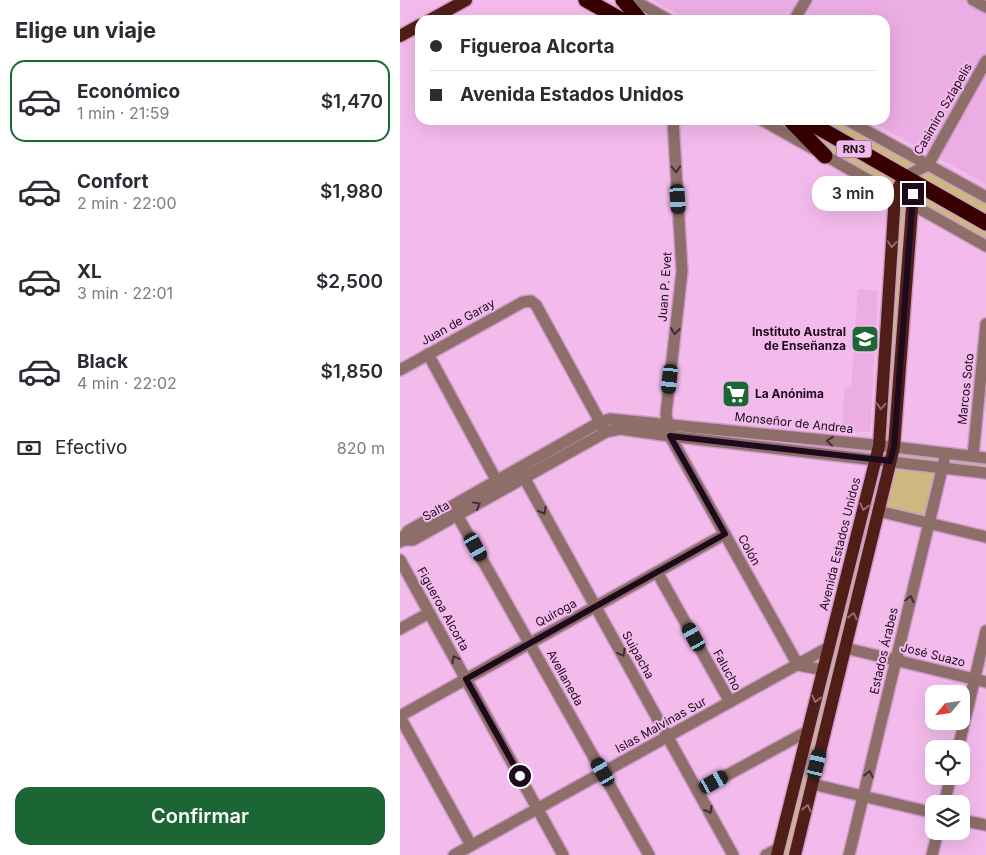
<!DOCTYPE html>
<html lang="es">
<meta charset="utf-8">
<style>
body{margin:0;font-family:Inter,sans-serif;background:#f7f7f7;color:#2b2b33;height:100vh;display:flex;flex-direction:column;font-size:19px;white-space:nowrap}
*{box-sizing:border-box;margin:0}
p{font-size:16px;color:#7c7c81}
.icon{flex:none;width:28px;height:28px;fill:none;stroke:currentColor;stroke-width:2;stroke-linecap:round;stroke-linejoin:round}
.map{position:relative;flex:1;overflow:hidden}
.details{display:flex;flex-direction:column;background:#fff;width:400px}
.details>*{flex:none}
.hud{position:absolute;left:15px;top:15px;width:475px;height:110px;border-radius:15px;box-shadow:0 5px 20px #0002;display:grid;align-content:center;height:110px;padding:0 15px;background:#fff}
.needle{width:32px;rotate:241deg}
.tools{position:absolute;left:525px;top:685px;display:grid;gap:10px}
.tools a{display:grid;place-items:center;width:45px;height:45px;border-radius:10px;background:#fff;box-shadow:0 5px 20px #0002;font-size:25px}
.end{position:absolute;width:22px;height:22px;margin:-11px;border:6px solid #1d0a1c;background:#fff;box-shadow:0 0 0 2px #fff}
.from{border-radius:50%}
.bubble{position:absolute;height:35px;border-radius:15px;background:#fff;box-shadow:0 5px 20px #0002;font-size:16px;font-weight:600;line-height:35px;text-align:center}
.car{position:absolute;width:15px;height:30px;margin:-15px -8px;border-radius:6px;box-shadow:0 0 4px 1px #0007;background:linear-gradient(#222 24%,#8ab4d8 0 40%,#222 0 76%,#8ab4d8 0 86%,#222 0)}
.hud b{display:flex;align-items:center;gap:18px;height:48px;font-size:19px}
.hud b+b{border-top:1px solid #e1e1e2}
.hud i{width:12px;height:12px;background:#2b2b33}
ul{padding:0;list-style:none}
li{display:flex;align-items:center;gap:15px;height:82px;margin:0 10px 8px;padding:0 5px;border:2px solid transparent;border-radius:15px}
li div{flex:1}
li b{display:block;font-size:19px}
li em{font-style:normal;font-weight:600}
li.current{border-color:#1b6634}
li>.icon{width:45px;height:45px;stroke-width:1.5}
h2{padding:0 15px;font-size:22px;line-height:60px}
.pay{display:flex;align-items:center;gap:12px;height:55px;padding:0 15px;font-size:19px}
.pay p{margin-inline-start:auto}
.primary-button{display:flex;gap:10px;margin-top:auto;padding:10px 15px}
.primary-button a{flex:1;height:58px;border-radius:15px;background:#1b6634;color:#fff;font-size:20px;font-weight:600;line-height:58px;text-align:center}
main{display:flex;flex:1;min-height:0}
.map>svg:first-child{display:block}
.built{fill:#ebade4}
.green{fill:#cdb880}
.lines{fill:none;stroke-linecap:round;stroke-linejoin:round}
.minor-casing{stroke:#cc9bc7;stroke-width:14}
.major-casing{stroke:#cc9bc7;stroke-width:15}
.highway-casing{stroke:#cc9bc7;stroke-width:18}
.minor{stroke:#8d6e68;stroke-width:11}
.major{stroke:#501e17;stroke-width:12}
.highway{stroke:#380000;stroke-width:15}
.oneway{stroke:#442d37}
.oneway2{stroke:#996577}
.route{stroke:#1d0a1c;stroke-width:6}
.labels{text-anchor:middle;stroke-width:4;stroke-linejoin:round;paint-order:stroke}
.shield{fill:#f3bbec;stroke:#5d3f5a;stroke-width:1}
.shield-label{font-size:11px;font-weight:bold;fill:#1d0a1c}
.street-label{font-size:12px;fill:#1d0a1c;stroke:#f3bbec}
.poi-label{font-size:12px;font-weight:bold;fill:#1d0a1c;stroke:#f3bbec;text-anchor:end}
</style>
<main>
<section class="details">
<h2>Elige un viaje</h2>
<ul>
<li class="current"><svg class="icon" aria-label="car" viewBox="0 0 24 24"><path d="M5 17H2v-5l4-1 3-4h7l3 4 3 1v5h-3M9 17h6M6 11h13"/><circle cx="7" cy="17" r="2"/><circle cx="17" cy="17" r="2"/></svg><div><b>Económico</b><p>1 min · 21:59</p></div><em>$1,470</em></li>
<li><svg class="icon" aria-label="car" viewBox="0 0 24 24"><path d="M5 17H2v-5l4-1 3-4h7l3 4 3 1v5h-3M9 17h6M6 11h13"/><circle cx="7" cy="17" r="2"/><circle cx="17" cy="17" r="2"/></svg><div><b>Confort</b><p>2 min · 22:00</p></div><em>$1,980</em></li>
<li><svg class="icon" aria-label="car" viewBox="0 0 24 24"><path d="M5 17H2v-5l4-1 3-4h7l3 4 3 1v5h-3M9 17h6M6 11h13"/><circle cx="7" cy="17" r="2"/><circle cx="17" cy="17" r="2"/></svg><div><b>XL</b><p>3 min · 22:01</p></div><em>$2,500</em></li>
<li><svg class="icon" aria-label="car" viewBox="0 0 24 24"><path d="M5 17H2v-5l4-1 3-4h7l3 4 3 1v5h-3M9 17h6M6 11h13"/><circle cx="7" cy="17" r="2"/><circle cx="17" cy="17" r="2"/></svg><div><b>Black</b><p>4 min · 22:02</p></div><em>$1,850</em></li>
</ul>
<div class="pay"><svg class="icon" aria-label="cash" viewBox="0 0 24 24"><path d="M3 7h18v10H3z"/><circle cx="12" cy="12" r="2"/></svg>Efectivo<p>820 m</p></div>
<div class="primary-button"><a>Confirmar</a></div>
</section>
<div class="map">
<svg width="586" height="855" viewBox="0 0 586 855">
<rect width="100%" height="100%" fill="#f3bbec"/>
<g class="built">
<path d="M252 0H586V184L469 120H485V20H288Z"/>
<path d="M458 289 478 291 470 432 442 431 444 388 451 387Z"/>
</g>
<g class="green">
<path d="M362 120H447L586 197V246L513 205 494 447 586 458V473L491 461 395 855H377L475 460 220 429 8 531 200 422 479 446 495 195Z"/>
<path d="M496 467 536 471 526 518 487 508Z"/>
</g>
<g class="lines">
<defs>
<g id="minor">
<path d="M233 0 269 20"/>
<path d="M573 0 586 7"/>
<path d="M394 20 406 0"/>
<path d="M273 120 282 271 266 414 270 436 398 665 423 670"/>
<path d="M362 120 586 246"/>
<path d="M447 120 586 197"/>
<path d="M504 177 528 165 586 61"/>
<path d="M28 354 100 487"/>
<path d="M0 370 123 302 131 301 136 305 204 429"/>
<path d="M573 456 586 324"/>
<path d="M121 472 333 855"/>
<path d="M478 511 586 537"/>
<path d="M57 515 249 855"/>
<path d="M2 540 8 531 200 422 210 419 494 447 586 458"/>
<path d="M0 542 2 540H13L206 432 220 429 270 436 586 473"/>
<path d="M0 560 163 855"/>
<path d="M257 572 330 702"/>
<path d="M0 629 29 613"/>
<path d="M445 648 586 682"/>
<path d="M0 716 325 534"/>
<path d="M0 717 71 845"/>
<path d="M558 749 586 631"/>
<path d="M412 784 534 813"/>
<path d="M298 791 408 731"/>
<path d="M544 804 551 776"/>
<path d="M561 820 586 825"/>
<path d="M54 855 429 647"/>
<path d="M366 855 379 848"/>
<path d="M449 855 544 461"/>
<path d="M532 855 538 831"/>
</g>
<g id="major">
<path d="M30 20 66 0"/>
<path d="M0 36 20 25"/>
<path d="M377 855 479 446 495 195 504 177"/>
<path d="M395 855 494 447 514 182"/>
</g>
<g id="highway">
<path d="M186 0 222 20"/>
<path d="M223 0 240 20"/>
<path d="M390 120 425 156"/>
<path d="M405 120 586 223"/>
</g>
</defs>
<use href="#minor" class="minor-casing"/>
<use href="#major" class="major-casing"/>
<use href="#highway" class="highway-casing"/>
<use href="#minor" class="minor"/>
<use href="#major" class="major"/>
<use href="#highway" class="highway"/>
</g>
<defs><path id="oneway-chevron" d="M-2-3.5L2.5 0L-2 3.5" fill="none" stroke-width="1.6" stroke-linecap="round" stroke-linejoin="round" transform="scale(1.25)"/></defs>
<g class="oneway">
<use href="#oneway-chevron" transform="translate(276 169) rotate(87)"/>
<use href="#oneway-chevron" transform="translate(275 331) rotate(96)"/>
<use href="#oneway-chevron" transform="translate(430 441) rotate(-174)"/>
<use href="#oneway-chevron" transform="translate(77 505) rotate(-29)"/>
<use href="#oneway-chevron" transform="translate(143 511) rotate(61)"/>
<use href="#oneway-chevron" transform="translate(510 599) rotate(-77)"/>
<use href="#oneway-chevron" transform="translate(222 653) rotate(61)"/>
<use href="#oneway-chevron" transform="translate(55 659) rotate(-119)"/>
<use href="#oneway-chevron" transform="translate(469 774) rotate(-77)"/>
<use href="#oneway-chevron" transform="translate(309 810) rotate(61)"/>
</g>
<g class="oneway2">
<use href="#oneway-chevron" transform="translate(492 244) rotate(94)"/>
<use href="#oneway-chevron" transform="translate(481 406) rotate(94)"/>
<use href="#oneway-chevron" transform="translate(464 507) rotate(104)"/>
<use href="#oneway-chevron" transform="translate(453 616) rotate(-76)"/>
<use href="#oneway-chevron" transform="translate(416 699) rotate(104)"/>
<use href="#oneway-chevron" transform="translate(407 808) rotate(-76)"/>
</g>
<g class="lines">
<path class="route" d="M120 776 66 679 325 534 270 436 490 461 494 447 513 194"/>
</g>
<defs>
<symbol id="school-square" viewBox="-11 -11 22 22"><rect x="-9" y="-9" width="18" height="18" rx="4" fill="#1b6634" stroke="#f3bbec"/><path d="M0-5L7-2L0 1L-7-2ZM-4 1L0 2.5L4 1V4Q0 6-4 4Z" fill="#fff"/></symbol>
<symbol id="supermarket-square" viewBox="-11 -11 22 22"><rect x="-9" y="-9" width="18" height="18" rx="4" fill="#1b6634" stroke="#f3bbec"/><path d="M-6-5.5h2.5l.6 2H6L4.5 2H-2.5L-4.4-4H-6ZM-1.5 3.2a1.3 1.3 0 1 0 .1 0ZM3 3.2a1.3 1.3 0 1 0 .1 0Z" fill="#fff"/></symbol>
</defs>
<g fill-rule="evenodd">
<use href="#school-square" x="449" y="323" width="32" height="32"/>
<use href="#supermarket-square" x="320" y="378" width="32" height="32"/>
</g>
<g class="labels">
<rect class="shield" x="436.5" y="140.5" width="35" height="17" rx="4"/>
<g class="shield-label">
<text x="454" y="153">RN3</text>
</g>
<g class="street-label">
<text transform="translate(543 109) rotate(-60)" y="4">Casimiro Szlapelis</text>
<text transform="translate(265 287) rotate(-86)" y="4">Juan P. Evet</text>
<text transform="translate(58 322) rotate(-29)" y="4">Juan de Garay</text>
<text transform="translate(566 389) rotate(-84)" y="4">Marcos Soto</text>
<text transform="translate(394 423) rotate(6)" y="4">Monseñor de Andrea</text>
<text transform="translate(36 511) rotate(-29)" y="4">Salta</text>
<text transform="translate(440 544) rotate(-76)" y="4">Avenida Estados Unidos</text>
<text transform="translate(349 550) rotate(61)" y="4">Colón</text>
<text transform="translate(43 609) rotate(61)" y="4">Figueroa Alcorta</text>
<text transform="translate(156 613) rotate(-29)" y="4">Quiroga</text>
<text transform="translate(484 651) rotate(-77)" y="4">Estados Árabes</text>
<text transform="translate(238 655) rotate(61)" y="4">Suipacha</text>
<text transform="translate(533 655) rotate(14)" y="4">José Suazo</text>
<text transform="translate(327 670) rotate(61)" y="4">Falucho</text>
<text transform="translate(165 678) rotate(61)" y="4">Avellaneda</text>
<text transform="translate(261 725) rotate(-29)" y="4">Islas Malvinas Sur</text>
</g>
<g class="poi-label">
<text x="446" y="336">Instituto Austral<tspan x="446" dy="14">de Enseñanza</tspan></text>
<text x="355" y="398" text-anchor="start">La Anónima</text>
</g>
</g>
</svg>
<div class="tools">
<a><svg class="needle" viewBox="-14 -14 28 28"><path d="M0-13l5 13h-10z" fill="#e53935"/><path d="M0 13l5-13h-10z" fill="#7c7c81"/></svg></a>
<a><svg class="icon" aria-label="locate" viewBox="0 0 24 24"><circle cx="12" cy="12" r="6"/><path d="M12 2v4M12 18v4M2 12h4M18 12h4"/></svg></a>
<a><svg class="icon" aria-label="layers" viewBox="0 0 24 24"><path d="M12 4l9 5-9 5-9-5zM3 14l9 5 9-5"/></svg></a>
</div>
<i class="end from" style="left:120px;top:776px"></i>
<i class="end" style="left:513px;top:194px"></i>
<div class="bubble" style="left:412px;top:176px;width:82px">3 min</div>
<i class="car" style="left:278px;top:199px;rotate:176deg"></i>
<i class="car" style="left:270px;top:379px;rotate:186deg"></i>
<i class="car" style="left:76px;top:547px;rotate:151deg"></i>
<i class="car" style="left:294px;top:637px;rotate:331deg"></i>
<i class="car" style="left:417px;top:764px;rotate:13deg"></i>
<i class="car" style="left:203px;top:772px;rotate:330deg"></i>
<i class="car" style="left:314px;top:782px;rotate:61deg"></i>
<div class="hud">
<b><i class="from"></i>Figueroa Alcorta</b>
<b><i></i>Avenida Estados Unidos</b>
</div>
</div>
</main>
